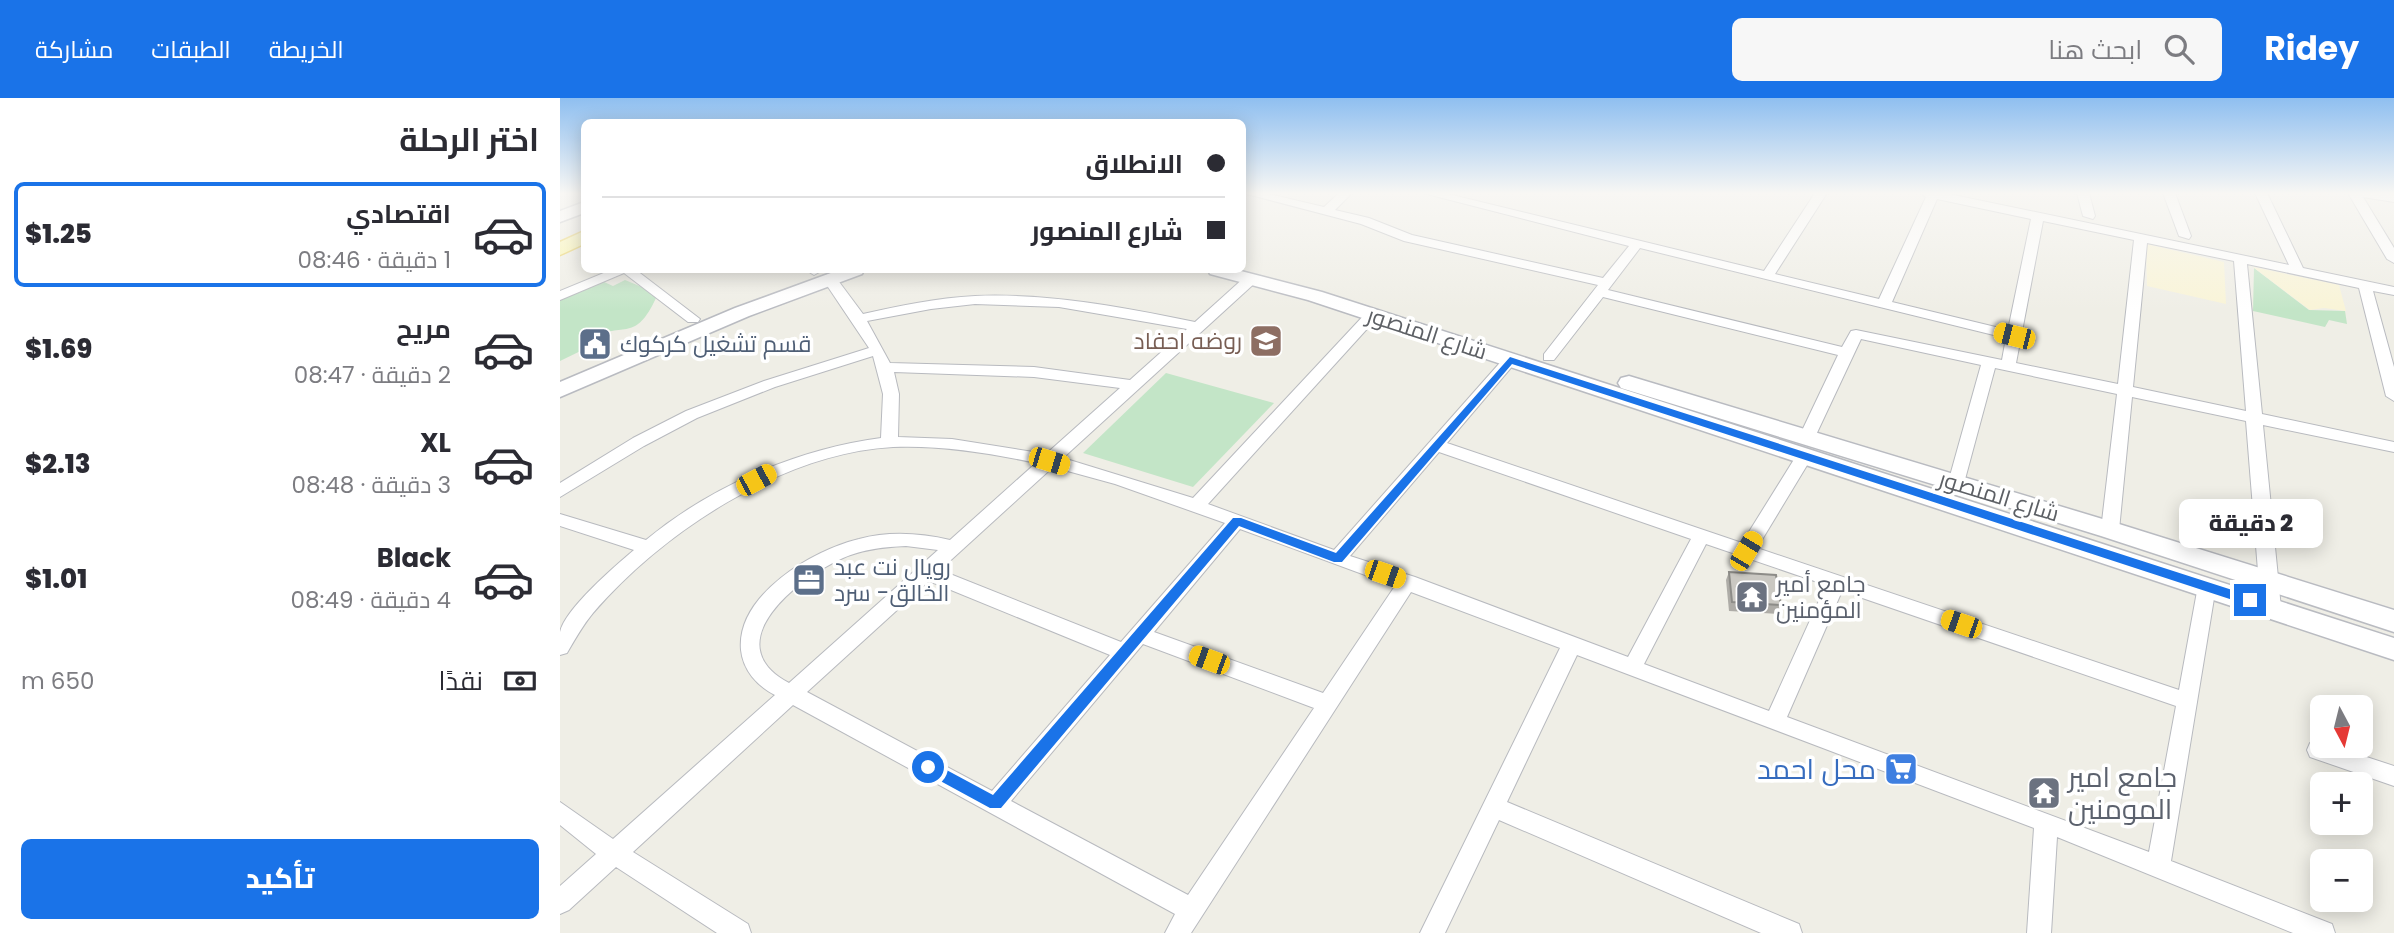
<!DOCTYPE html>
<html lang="ar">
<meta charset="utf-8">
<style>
body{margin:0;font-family:Poppins,Cairo,sans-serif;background:#f7f7f7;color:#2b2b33;direction:rtl;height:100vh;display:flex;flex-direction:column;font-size:26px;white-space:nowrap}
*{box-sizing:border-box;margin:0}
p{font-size:23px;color:#7c7c81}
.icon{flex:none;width:38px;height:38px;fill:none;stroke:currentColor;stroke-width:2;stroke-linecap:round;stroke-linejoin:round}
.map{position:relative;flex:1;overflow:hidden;direction:ltr}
.panel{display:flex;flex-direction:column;background:#fff;width:560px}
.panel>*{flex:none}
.top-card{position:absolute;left:21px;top:21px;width:665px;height:154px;border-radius:10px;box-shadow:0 4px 18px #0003;direction:rtl;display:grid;align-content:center;height:154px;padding:0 21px;background:#fff}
.needle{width:46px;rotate:173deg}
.tools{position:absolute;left:1750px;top:597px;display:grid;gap:14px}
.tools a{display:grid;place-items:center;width:63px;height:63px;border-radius:10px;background:#fff;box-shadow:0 4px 18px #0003;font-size:35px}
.end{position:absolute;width:32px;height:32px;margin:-16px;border:9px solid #1a73e8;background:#fff;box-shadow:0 0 0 4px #fff}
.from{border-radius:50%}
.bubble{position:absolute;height:49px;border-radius:10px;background:#fff;box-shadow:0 4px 18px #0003;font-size:23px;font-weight:800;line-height:49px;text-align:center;direction:rtl}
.car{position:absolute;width:21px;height:42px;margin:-21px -10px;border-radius:9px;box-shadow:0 0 5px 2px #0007;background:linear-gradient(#f5c518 24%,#345 0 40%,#f5c518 0 76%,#345 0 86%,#f5c518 0)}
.top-card b{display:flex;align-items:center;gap:24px;height:66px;font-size:26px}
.top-card b+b{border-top:2px solid #e1e1e2}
.top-card i{width:18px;height:18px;background:#2b2b33}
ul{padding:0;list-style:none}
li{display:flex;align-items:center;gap:21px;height:105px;margin:0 14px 10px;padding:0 7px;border:4px solid transparent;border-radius:10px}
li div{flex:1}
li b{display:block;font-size:26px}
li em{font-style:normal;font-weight:800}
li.selected{border-color:#1a73e8}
li>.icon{width:63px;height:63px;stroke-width:1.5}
h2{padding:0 21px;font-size:32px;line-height:84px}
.pay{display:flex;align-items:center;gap:18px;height:77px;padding:0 21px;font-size:26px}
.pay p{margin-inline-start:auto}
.primary-button{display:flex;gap:14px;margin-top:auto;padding:14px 21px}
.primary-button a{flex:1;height:80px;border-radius:10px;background:#1a73e8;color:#fff;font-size:28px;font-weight:800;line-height:80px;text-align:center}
header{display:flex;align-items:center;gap:42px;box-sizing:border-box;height:98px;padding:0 35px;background:#1a73e8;color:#fff}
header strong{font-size:33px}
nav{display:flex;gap:38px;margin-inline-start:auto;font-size:24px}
.search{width:490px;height:63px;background:#f7f7f7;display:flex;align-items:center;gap:18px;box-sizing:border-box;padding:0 24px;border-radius:10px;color:#7c7c81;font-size:26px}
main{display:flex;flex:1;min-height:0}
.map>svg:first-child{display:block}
.green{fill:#c3e5c7}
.sand{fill:#f9f4d7}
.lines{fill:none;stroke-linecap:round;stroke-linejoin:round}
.street-casing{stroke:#b8babf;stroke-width:2}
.secondary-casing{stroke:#b9bbc1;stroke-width:3}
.primary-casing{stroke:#ebd262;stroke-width:3}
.street{fill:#fff;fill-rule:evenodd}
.secondary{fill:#fff;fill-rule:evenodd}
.primary{fill:#fbf6ae;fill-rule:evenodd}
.wall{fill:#aeaca7}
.building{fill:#cac8c2;stroke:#8d8c88;stroke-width:2}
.route{fill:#1a73e8}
.labels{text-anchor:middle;stroke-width:7;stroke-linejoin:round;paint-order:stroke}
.street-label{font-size:23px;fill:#5d6065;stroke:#fff}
.education-label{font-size:23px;fill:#785e54;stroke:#fff;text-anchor:end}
.service-label{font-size:23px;fill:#4e5e75;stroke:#fff;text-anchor:start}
.worship-label{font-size:23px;fill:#5b616d;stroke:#fff;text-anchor:start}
.near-shop-label{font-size:28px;fill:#366cbe;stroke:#fff;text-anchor:end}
.near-worship-label{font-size:28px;fill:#5b616d;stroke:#fff;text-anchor:start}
</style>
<header>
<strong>Ridey</strong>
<div class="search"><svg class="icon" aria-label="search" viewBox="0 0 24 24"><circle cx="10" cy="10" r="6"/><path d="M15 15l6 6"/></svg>ابحث هنا</div>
<nav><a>الخريطة</a><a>الطبقات</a><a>مشاركة</a></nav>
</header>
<main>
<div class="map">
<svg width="1834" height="835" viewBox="0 0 1834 835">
<rect width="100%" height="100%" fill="#efeee6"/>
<g class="green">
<path d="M1694 170 1749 212 1785 213 1787 226 1769 222 1765 229 1693 213Z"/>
<path d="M65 182 82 189 96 200C75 245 65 223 30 240L35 246 0 263V202L42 183 53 188Z"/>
<path d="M606 275 714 305 633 389 523 355Z"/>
</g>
<g class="sand">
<path d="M1586 146 1664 164 1666 206 1587 188Z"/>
<path d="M1693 169 1779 187 1786 213 1764 210 1750 212Z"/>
</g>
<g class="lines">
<defs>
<g id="street">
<path d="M683 95H705L764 109 779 95H792L775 112 809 120 852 137 1043 180 1069 148 863 95H884L1204 173 1255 95H1267L1215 176 1319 201 1366 99 1360 95H1384L1729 167 1695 95H1707L1743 170 1834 189V197L1813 193 1834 269V303L1826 298 1799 190 1687 166 1702 316 1834 344V354L1703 327 1721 510 1718 515H1704L1701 510 1686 323 1572 299 1559 432 1550 438 1541 432 1557 296 1435 270 1404 385 1396 391 1388 385 1421 267 1301 241 1255 339 1247 344 1239 339 1278 257 1043 199 994 262H984V256L1038 187 844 143 801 126ZM1377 101 1471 121 1448 232 1332 204ZM1483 123 1574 142 1558 286 1456 265ZM1587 145 1674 163 1686 313 1573 289ZM1080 150 1446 240 1442 262 1296 232 1291 233 1282 249 1048 192Z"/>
<path d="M1517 95H1529L1535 118 1533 121 1523 118Z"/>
<path d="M1603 95H1615L1631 138 1629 141 1619 138Z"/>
<path d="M1788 95 1834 96V104L1803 99 1834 150V165L1827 161Z"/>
<path d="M51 172H76L140 221 138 224H128L64 175 0 202V193Z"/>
<path d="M246 172H260L261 173 254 177Z"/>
<path d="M269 176 274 177 303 216C339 208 377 200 415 198 489 195 562 209 635 224L686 178H696V184L503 360 633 400 806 215H816V221L648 406 774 452 945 259H955V265L887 345 1182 445 1238 355H1250L1252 359 1197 450 1619 592 1638 488 1640 483H1654L1656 488 1611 763 1772 826 1775 835H1733L1497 739 1491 835H1467L1474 730 1017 557 947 704 1239 826 1242 835H1201L939 722 885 835H860L1000 550 851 494 631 835H605L615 816 233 607 73 754 188 826 191 835H157L56 769 9 812 0 816V788L36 756 0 727V704L53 741 215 597C197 588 183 572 181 552 176 497 253 452 299 441 329 433 360 435 390 442L476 365C430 355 380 347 333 349 223 355 104 433 33 515 23 527 15 541 7 555L0 557C0 550 0 541 0 534 5 511 55 468 74 452L0 428V416L86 442C151 388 238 351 321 340L323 296 313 258 215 289 137 320 84 348 0 399V385L73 340 126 313 204 283 309 250 262 180ZM415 206 499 209 627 231 570 282 474 269 330 265 307 223 371 211ZM334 274 474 279 560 290 486 356 392 341 338 339 339 296ZM879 354 1131 441 1068 559 855 479 790 458ZM493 369 555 386 665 425 561 544 380 472ZM680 431 835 488 763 595 594 534ZM1146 446 1266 487 1209 613 1084 566ZM346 448 378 452 229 585C154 545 240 479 283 460 303 451 325 449 346 448ZM369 483 550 557 432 693 247 594ZM1282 493 1616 608 1589 754 1227 619ZM583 546 754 610 628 797 451 703Z"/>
<path d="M1758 643 1762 644V648H1773L1834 668V688L1750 659 1747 652 1750 645Z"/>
</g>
<g id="secondary">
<path d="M24 104V115L0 124V113Z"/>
<path d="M279 172H304L302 176 189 218 0 299V284L175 210Z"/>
<path d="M648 172H677L762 194 1834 540V562L748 202 650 176Z"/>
<path d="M1069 278 1559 426 1834 512V534L1541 438 1061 290 1058 285 1061 280Z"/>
</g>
<path id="primary" d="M24 133V146L0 157V144Z"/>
</defs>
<use href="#street" class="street-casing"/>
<use href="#secondary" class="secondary-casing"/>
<use href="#primary" class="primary-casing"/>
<use href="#street" class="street"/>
<use href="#secondary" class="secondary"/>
<use href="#primary" class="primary"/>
</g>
<path class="wall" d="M1169 474 1221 507 1219 516 1169 513 1166 482Z"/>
<path class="building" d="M1169 474 1216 477 1221 507 1172 504Z"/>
<linearGradient id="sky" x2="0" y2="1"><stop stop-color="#8fbff0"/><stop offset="0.45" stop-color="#f8f7f4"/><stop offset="1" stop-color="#f8f7f4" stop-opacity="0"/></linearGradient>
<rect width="1834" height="212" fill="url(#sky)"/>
<path class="route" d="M950 259 1694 499 1696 502 1690 507 1685 506 952 266 782 464H774L679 428 441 710H430L362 673V664L368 662 433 697 673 420H681L776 455Z"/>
<defs>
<symbol id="school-square" viewBox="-11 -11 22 22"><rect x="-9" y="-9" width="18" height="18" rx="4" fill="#8d6e63" stroke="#fff"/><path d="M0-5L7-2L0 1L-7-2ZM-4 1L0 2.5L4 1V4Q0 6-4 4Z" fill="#fff"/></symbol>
<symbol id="civic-square" viewBox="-11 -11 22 22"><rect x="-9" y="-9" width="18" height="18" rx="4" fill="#5c6f8a" stroke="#fff"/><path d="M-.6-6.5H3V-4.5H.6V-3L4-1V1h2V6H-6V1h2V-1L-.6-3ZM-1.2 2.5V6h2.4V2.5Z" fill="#fff"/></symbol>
<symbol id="office-square" viewBox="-11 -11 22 22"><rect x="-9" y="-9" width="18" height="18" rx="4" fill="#5c6f8a" stroke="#fff"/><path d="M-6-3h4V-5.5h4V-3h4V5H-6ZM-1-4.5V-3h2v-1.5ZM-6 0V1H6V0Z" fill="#fff"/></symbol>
<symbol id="temple-square" viewBox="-11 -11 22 22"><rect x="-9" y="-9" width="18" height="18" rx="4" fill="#6b7280" stroke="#fff"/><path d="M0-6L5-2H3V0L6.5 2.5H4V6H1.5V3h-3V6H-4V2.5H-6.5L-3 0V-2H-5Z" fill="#fff"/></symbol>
<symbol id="supermarket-square" viewBox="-11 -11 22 22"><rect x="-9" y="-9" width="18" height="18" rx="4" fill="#3f7fe0" stroke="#fff"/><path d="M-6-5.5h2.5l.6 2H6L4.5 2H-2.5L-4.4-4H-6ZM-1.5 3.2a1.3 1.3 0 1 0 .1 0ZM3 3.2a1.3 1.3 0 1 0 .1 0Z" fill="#fff"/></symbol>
</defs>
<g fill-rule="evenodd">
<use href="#school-square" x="687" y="224" width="38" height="38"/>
<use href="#civic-square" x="16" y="227" width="38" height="38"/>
<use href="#office-square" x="230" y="463" width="38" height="38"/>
<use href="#temple-square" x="1173" y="480" width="38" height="38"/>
<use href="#supermarket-square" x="1322" y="652" width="38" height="38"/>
<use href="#temple-square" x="1465" y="676" width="38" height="38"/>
</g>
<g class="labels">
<g class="street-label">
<text transform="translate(867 235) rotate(18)" y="8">شارع المنصور</text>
<text transform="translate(1439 398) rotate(17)" y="8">شارع المنصور</text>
</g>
<g class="education-label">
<text x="682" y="251">روضه احفاد</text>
</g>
<g class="service-label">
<text x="60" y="254">قسم تشغيل كركوك</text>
<text x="274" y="477">رويال نت عبد<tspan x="274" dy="26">الخالق- سرد</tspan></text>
</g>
<g class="worship-label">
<text x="1216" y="494">جامع أمير<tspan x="1216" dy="26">المؤمنين</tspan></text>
</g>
<g class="near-shop-label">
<text x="1316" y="681">محل احمد</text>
</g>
<g class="near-worship-label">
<text x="1508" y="689">جامع امير<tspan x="1508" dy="32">المومنين</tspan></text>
</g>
</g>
</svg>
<div class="tools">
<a><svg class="needle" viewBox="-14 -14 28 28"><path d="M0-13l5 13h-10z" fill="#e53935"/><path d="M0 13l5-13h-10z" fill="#7c7c81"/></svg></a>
<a>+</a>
<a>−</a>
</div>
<i class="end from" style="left:368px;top:669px"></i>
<i class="end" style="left:1690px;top:502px"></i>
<div class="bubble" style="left:1619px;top:401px;width:144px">2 دقيقة</div>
<i class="car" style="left:1454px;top:238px;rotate:284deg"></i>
<i class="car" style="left:489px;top:363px;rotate:107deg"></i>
<i class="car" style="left:196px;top:382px;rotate:62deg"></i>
<i class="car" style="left:1186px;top:453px;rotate:31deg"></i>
<i class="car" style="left:825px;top:476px;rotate:109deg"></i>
<i class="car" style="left:1401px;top:526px;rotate:289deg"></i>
<i class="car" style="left:649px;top:562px;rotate:290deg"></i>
<div class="top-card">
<b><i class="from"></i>الانطلاق</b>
<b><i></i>شارع المنصور</b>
</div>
</div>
<section class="panel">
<h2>اختر الرحلة</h2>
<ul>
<li class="selected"><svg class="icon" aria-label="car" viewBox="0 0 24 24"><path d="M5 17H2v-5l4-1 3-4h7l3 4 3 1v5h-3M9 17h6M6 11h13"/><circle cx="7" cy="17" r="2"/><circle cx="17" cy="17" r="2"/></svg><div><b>اقتصادي</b><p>1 دقيقة · 08:46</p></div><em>$1.25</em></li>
<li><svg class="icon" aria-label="car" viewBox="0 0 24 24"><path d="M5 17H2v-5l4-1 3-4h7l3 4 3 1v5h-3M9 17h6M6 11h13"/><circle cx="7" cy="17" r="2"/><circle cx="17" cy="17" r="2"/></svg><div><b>مريح</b><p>2 دقيقة · 08:47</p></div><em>$1.69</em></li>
<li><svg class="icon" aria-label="car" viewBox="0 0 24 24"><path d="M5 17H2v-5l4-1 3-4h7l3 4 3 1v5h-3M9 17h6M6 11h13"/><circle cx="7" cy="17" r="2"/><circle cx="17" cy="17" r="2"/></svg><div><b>XL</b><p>3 دقيقة · 08:48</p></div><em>$2.13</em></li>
<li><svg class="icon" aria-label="car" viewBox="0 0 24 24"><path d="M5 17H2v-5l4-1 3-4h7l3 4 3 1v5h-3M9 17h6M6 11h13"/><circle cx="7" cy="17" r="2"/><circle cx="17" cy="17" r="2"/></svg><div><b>Black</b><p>4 دقيقة · 08:49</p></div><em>$1.01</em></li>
</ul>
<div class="pay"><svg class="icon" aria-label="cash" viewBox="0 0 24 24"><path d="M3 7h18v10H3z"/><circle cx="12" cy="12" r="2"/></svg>نقدًا<p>650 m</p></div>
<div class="primary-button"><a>تأكيد</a></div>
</section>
</main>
